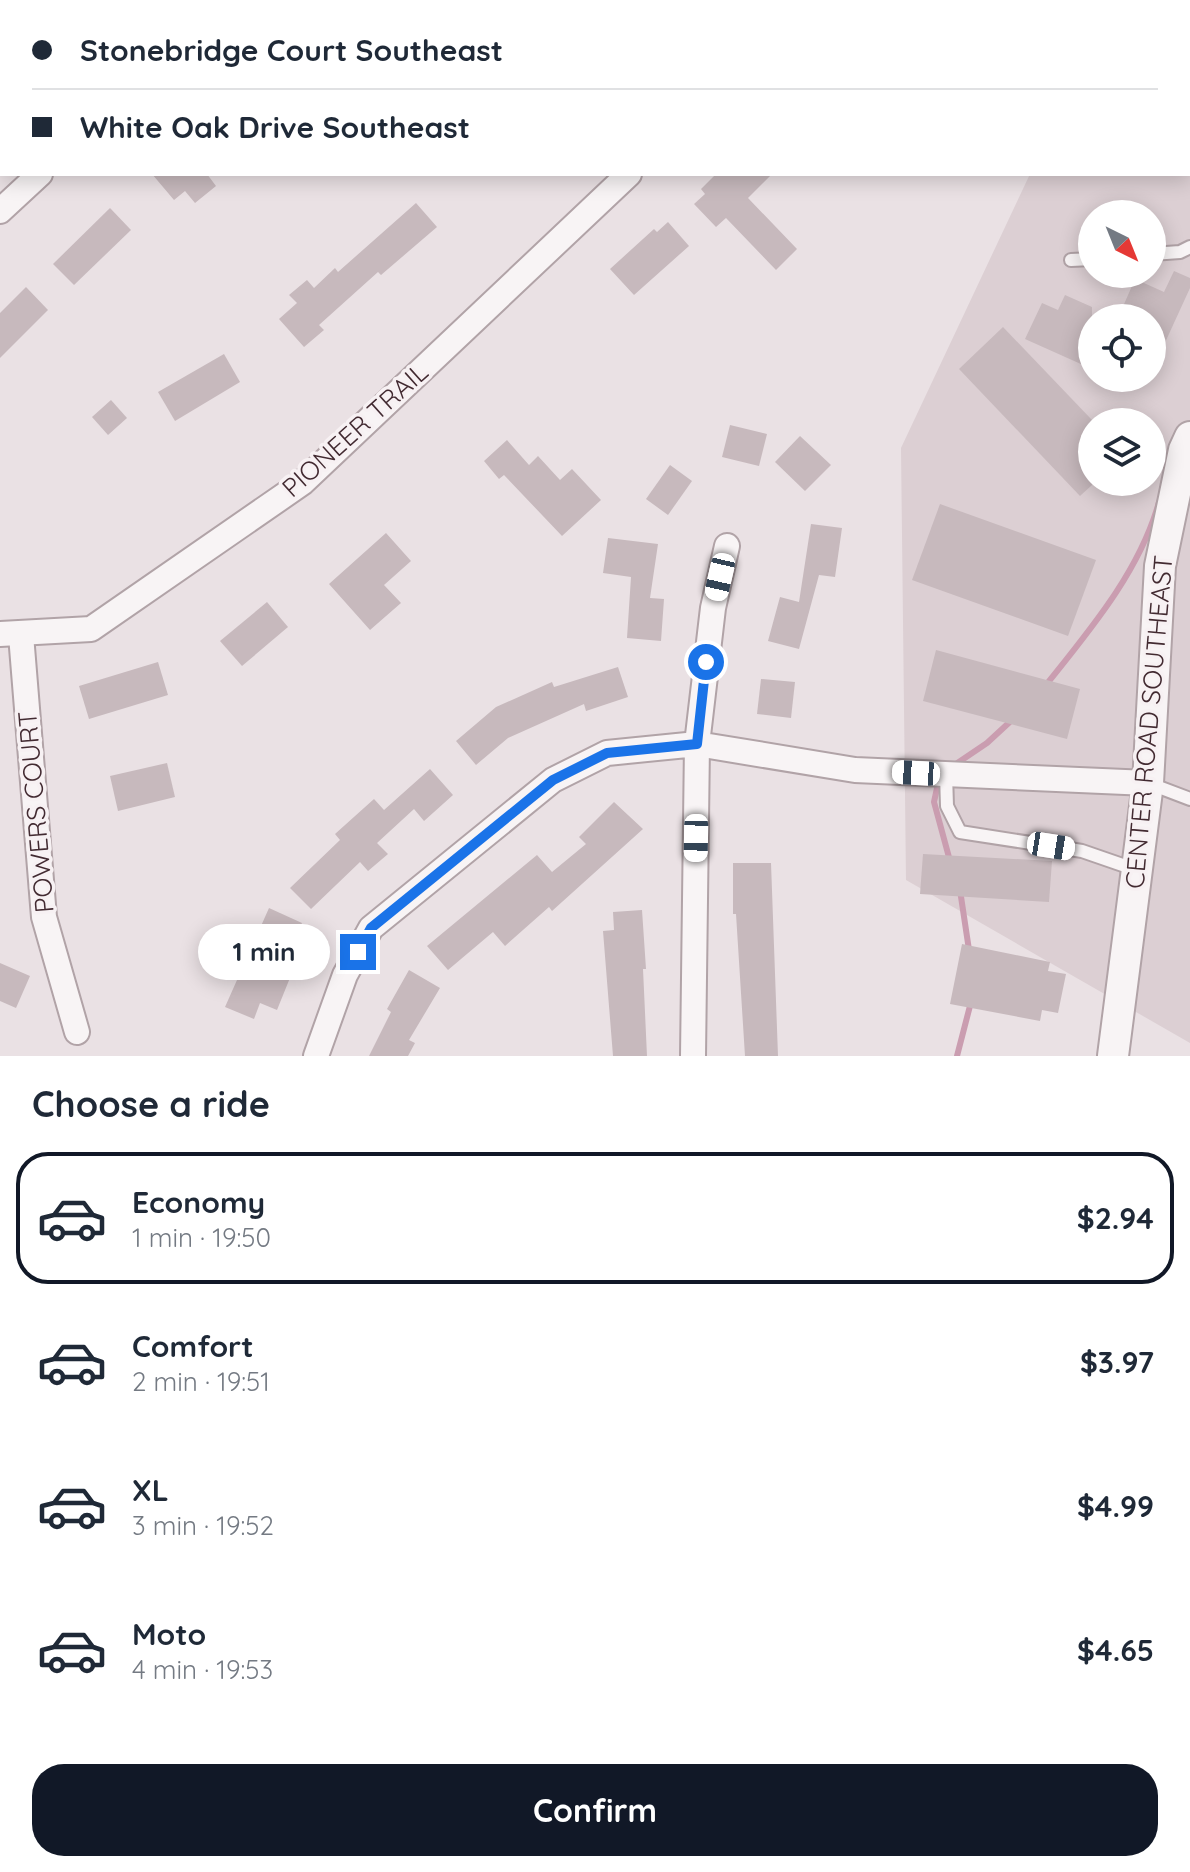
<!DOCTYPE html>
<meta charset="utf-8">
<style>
body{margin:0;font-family:Quicksand,sans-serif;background:#f2f2f3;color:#1f2937;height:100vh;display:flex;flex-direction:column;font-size:30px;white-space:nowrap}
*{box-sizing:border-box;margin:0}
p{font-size:26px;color:#747a83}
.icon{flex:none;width:44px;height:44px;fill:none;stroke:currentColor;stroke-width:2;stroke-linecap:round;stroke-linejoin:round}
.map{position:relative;height:1056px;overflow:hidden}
.side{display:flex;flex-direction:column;background:#fff;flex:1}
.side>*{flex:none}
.top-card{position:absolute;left:0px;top:0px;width:1190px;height:176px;box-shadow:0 4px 20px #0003;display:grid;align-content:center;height:176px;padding:0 32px;background:#fff}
.needle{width:52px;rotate:137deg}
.tools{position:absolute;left:1078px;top:200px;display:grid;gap:16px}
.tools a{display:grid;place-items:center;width:88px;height:88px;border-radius:50%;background:#fff;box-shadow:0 4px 20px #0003;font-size:40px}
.end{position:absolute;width:36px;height:36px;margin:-18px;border:10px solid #1a73e8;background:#fff;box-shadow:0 0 0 4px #fff}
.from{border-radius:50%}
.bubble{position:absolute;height:56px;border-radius:28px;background:#fff;box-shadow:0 4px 20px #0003;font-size:26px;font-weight:800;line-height:56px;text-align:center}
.car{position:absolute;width:24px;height:48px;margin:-24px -12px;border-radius:10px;box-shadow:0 0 6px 2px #0007;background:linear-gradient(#fff 24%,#345 0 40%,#fff 0 76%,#345 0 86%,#fff 0)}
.top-card b{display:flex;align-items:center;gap:28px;height:76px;font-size:30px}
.top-card b+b{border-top:2px solid #e0e1e3}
.top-card i{width:20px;height:20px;background:#1f2937}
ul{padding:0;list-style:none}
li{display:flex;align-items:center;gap:24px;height:132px;margin:0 16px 12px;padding:0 16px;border:4px solid transparent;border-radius:32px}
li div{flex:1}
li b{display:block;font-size:30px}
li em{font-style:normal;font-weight:800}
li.selected{border-color:#111827}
li>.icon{width:72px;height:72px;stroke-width:1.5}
h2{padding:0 32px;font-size:36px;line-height:96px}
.button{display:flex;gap:16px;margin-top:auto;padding:16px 32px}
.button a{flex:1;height:92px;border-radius:32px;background:#111827;color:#fff;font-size:32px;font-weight:800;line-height:92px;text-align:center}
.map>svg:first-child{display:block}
.built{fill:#dccfd3;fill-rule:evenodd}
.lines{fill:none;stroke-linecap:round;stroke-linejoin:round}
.stream{stroke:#ca9db0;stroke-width:6}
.building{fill:#c7b9bd}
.service-casing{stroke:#b1a3a7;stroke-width:16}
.minor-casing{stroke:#b1a3a7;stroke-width:28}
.tertiary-casing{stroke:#b1a3a7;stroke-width:34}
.service{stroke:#f8f4f5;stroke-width:12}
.minor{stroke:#f8f4f5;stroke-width:24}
.tertiary{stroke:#f8f4f5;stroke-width:30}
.route{stroke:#1a73e8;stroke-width:10}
.labels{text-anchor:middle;stroke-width:7;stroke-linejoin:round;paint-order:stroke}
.street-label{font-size:26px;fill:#422a31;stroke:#f7f1f3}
</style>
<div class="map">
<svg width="1190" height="1056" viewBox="0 0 1190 1056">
<rect width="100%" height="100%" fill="#eae1e4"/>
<path class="built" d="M1154 0H1190V1043L906 880 901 448 1030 174H1188V2H1152ZM1092 214H1152V274H1092ZM1092 318H1152V378H1092ZM1092 422H1152V482H1092Z"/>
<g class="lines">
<g class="stream">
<path d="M1046 685C1090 630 1140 571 1159 502"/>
<path d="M950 768 987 743 1013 719"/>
<path d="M939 779 934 802 950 861"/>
<path d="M960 890 969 950"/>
<path d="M957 1056 971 1002"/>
</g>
</g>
<g class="building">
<path d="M152 174H207L216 186 195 203 185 191 174 200Z"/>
<path d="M716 174H772L748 198 797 249 776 270 726 218 716 227 694 204 705 194 701 189Z"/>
<path d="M416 203 437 227 381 275 378 272 319 325 324 330 304 347 279 319 297 303 289 295 307 280 314 288 335 268 338 272Z"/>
<path d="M110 208 131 230 74 285 53 264Z"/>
<path d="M668 222 689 246 634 295 610 269 654 229 657 232Z"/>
<path d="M1174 271 1190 278V288L1152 371V318H1118L1135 279 1164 292Z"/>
<path d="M26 287 48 310 0 358V313Z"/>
<path d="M1065 295 1092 307V369L1025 339 1042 303 1058 310Z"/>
<path d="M1003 327 1092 420V485L1080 496 959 369Z"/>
<path d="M224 354 240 382 175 421 158 392Z"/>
<path d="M111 400 127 418 108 435 92 417Z"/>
<path d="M730 425 767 434 759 466 722 457Z"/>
<path d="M800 436 831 465 805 491 775 462Z"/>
<path d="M507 440 529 465 538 456 560 480 572 469 601 500 562 536 504 475 499 479 484 461Z"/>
<path d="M670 465 692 481 668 515 646 499Z"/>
<path d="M940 504 1096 560 1068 636 912 580Z"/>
<path d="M811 524 842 528 835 577 819 575 799 649 768 641 780 597 799 602Z"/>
<path d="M386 533 411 561 384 585 401 603 370 630 329 584Z"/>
<path d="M608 538 658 544 650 598 664 599 661 641 627 638 631 577 603 573Z"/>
<path d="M267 602 288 627 242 666 220 641Z"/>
<path d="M936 650 1080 689 1067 739 923 701Z"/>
<path d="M158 662 168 695 89 719 79 686Z"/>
<path d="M618 667 628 697 586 711 584 704 508 738 476 765 456 741 496 707 552 682 554 687Z"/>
<path d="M761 679 795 682 791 718 757 714Z"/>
<path d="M167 763 175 797 118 811 110 776Z"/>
<path d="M430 769 453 795 424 821 414 809 377 843 388 854 368 871 360 862 311 909 290 888 340 840 335 834 374 799 384 810Z"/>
<path d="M614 802 643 829 552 911 549 907 505 946 493 932 448 970 427 946 537 855 552 872 586 844 579 837Z"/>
<path d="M923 854 1052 861 1049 902 920 894Z"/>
<path d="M733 863H771L778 1056H745L736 914H733Z"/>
<path d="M269 908 302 923 290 948 300 953 277 1010 260 1003 254 1019 225 1007Z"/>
<path d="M642 910 646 969H643L647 1056H613L603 931 614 930 613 912Z"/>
<path d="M962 944 1050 962 1048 971 1066 974 1058 1013 1042 1010 1040 1021 950 1004Z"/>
<path d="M0 963 30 976 16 1008 0 1001Z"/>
<path d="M409 970 440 988 409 1040 415 1043 408 1056H369L391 1012 387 1009Z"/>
</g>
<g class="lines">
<defs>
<g id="service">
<path d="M1152 254 1180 252 1190 247"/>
<path d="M1071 260 1092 259"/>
<path d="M946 774 947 806 960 832 1082 851 1137 870"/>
<path d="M1148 783 1190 799"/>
</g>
<g id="minor">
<path d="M691 0 692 2"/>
<path d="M226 2 228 0"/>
<path d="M812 2 814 0"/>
<path d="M0 211 40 174"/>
<path d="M727 546 713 608 697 744 855 770 1148 783"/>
<path d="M0 634 91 629 302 483 629 174"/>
<path d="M21 635 44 917 77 1032"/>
<path d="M316 1056 345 975 371 928 553 780 607 753 697 744 693 1056"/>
</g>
<path id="tertiary" d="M1113 1056 1148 783 1160 566 1184 450 1190 437"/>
</defs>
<use href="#service" class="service-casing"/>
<use href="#minor" class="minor-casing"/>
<use href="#tertiary" class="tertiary-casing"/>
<use href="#service" class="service"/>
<use href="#minor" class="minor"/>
<use href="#tertiary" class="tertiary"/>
</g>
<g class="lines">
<path class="route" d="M358 952 371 928 553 780 607 753 697 744 706 662"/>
</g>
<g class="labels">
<g class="street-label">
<text transform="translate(355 430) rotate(-42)" y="9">PIONEER TRAIL</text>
<text transform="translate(1149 722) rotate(-85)" y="9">CENTER ROAD SOUTHEAST</text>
<text transform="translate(36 812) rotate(-95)" y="9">POWERS COURT</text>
</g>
</g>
</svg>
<div class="tools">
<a><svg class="needle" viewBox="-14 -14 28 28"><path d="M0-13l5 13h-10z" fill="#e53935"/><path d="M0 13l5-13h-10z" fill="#747a83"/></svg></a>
<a><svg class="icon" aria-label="locate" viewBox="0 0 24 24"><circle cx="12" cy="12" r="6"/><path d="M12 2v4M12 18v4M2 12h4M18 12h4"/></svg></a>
<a><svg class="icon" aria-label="layers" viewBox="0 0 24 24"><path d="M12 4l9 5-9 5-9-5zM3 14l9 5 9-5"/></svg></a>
</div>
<i class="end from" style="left:706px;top:662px"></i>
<i class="end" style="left:358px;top:952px"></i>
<div class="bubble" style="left:198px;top:924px;width:132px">1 min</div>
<i class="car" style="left:720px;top:577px;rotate:193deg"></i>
<i class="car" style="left:916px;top:773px;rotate:273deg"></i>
<i class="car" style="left:696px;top:838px;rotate:181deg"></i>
<i class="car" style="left:1051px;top:846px;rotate:99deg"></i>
<div class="top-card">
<b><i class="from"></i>Stonebridge Court Southeast</b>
<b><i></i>White Oak Drive Southeast</b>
</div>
</div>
<section class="side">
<h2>Choose a ride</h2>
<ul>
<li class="selected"><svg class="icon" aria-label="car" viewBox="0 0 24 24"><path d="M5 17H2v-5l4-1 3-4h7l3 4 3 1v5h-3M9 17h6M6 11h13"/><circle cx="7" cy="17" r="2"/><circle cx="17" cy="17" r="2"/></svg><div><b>Economy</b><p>1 min · 19:50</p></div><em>$2.94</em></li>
<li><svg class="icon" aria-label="car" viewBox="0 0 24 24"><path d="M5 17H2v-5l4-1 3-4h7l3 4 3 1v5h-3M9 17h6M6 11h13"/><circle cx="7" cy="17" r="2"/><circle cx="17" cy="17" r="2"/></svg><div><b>Comfort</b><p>2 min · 19:51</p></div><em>$3.97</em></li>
<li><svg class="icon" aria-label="car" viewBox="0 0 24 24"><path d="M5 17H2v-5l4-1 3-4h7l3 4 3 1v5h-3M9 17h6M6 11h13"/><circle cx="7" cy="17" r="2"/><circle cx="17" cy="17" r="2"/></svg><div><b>XL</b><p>3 min · 19:52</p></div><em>$4.99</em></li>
<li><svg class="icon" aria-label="car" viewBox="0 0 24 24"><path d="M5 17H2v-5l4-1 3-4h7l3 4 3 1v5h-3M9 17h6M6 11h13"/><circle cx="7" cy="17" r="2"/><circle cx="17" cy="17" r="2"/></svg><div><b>Moto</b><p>4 min · 19:53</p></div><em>$4.65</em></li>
</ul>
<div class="button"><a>Confirm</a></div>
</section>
